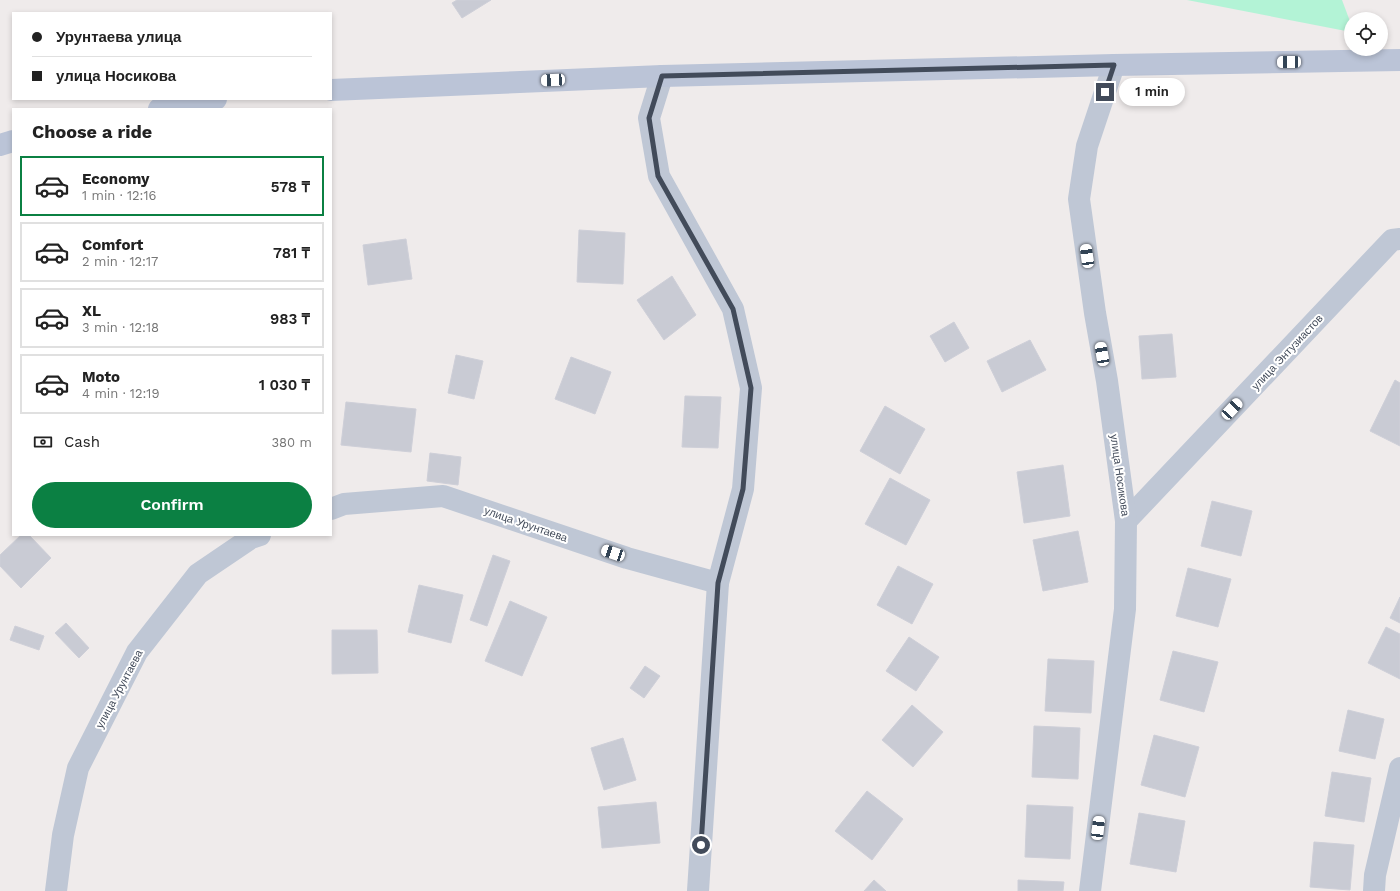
<!DOCTYPE html>
<meta charset="utf-8">
<style>
body{margin:0;font-family:"Work Sans",sans-serif;background:#f2f2f2;color:#222;height:100vh;display:flex;flex-direction:column;font-size:15px;white-space:nowrap}
*{box-sizing:border-box;margin:0}
p{font-size:13px;color:#767676}
.icon{flex:none;width:22px;height:22px;fill:none;stroke:currentColor;stroke-width:2;stroke-linecap:round;stroke-linejoin:round}
.map{position:relative;flex:1;overflow:hidden}
.panel{position:absolute;left:12px;top:108px;width:320px;height:428px;display:flex;flex-direction:column;background:#fff;border-radius:0px;box-shadow:0 2px 6px #0003}
.panel>*{flex:none}
.guide{position:absolute;left:12px;top:12px;width:320px;height:88px;border-radius:0px;box-shadow:0 2px 6px #0003;display:grid;align-content:center;height:88px;padding:0 20px;background:#fff}
.controls{position:absolute;left:1344px;top:12px;display:grid;gap:8px}
.controls a{display:grid;place-items:center;width:44px;height:44px;border-radius:50%;background:#fff;box-shadow:0 2px 6px #0003;font-size:20px}
.end{position:absolute;width:18px;height:18px;margin:-9px;border:5px solid #424b5a;background:#fff;box-shadow:0 0 0 2px #fff}
.from{border-radius:50%}
.bubble{position:absolute;height:28px;border-radius:14px;background:#fff;box-shadow:0 2px 6px #0003;font-size:13px;font-weight:600;line-height:28px;text-align:center}
.car{position:absolute;width:12px;height:24px;margin:-12px -6px;border-radius:5px;box-shadow:0 0 3px 1px #0007;background:linear-gradient(#fff 24%,#345 0 40%,#fff 0 76%,#345 0 86%,#fff 0)}
.guide b{display:flex;align-items:center;gap:14px;height:38px;font-size:15px}
.guide b+b{border-top:1px solid #e0e0e0}
.guide i{width:10px;height:10px;background:#222}
ul{padding:0;list-style:none}
li{display:flex;align-items:center;gap:12px;height:60px;margin:0 8px 6px;padding:0 12px;border:2px solid #e0e0e0;border-radius:0px}
li div{flex:1}
li b{display:block;font-size:15px}
li em{font-style:normal;font-weight:600}
li.on{border-color:#0b8043}
li>.icon{width:36px;height:36px;stroke-width:1.5}
h2{padding:0 20px;font-size:18px;line-height:48px}
.pay{display:flex;align-items:center;gap:10px;height:44px;padding:0 20px;font-size:15px}
.pay p{margin-inline-start:auto}
.action{display:flex;gap:8px;margin-top:auto;padding:8px 20px}
.action a{flex:1;height:46px;border-radius:24px;background:#0b8043;color:#fff;font-size:16px;font-weight:600;line-height:46px;text-align:center}
.map>svg:first-child{display:block}
.green{fill:#b3f3d6}
.building{fill:#c9cbd4;stroke:#cecfd8}
.lines{fill:none;stroke-linecap:round;stroke-linejoin:round}
.street{stroke:#bfc7d5;stroke-width:22}
.secondary{stroke:#bbc4d7;stroke-width:22}
.route{stroke:#424b5a;stroke-width:5}
.labels{text-anchor:middle;stroke-width:4;stroke-linejoin:round;paint-order:stroke}
.street-label{font-size:11px;fill:#424b5a;stroke:#fff}
</style>
<div class="map">
<svg width="1400" height="891" viewBox="0 0 1400 891">
<rect width="100%" height="100%" fill="#efebeb"/>
<path class="green" d="M1187 0H1342L1351 24V32Z"/>
<g class="building">
<path d="M457 0H491L462 18 452 3Z"/>
<path d="M579 230 625 233 623 284 577 282Z"/>
<path d="M406 239 412 279 368 285 363 245Z"/>
<path d="M672 276 696 315 664 340 637 300Z"/>
<path d="M954 322 969 348 945 362 930 336Z"/>
<path d="M1172 334 1176 377 1142 379 1139 336Z"/>
<path d="M1030 340 1046 370 1002 392 987 361Z"/>
<path d="M456 355 483 361 474 399 448 393Z"/>
<path d="M571 357 611 372 595 414 555 399Z"/>
<path d="M1395 380 1400 383V446L1370 431Z"/>
<path d="M685 396 721 397 718 448 682 447Z"/>
<path d="M346 402 416 409 411 452 341 445Z"/>
<path d="M885 406 925 429 900 474 860 451Z"/>
<path d="M430 453 461 457 458 485 427 481Z"/>
<path d="M1063 465 1070 516 1024 523 1017 472Z"/>
<path d="M890 478 930 500 906 545 865 524Z"/>
<path d="M1212 501 1252 511 1241 556 1201 546Z"/>
<path d="M1078 531 1088 582 1043 591 1033 540Z"/>
<path d="M21 535H29L51 558 21 588 0 566V555Z"/>
<path d="M493 555 510 561 487 626 470 620Z"/>
<path d="M898 566 933 584 912 624 877 605Z"/>
<path d="M1188 568 1231 579 1218 627 1176 616Z"/>
<path d="M419 585 463 595 451 643 408 632Z"/>
<path d="M1400 597V623L1390 618Z"/>
<path d="M510 601 547 617 522 676 485 661Z"/>
<path d="M66 623 89 648 79 658 55 633Z"/>
<path d="M15 626 44 636 39 650 10 640Z"/>
<path d="M1386 627 1400 634V679L1368 663Z"/>
<path d="M332 630H377L378 673 332 674Z"/>
<path d="M909 637 939 657 916 691 886 671Z"/>
<path d="M1173 651 1218 662 1204 712 1160 700Z"/>
<path d="M1048 659 1094 661 1091 713 1045 711Z"/>
<path d="M645 666 660 676 644 698 630 688Z"/>
<path d="M912 705 943 732 913 767 882 740Z"/>
<path d="M1348 710 1384 719 1375 759 1339 751Z"/>
<path d="M1034 726 1080 728 1078 779 1032 777Z"/>
<path d="M1154 735 1199 747 1185 797 1141 785Z"/>
<path d="M623 738 636 780 604 790 591 748Z"/>
<path d="M1332 772 1371 778 1364 822 1325 816Z"/>
<path d="M867 791 903 819 872 860 835 831Z"/>
<path d="M656 802 660 843 602 848 598 807Z"/>
<path d="M1027 805 1073 807 1070 859 1025 857Z"/>
<path d="M1139 813 1185 821 1176 872 1130 864Z"/>
<path d="M1314 842 1354 845 1350 890 1310 887Z"/>
<path d="M874 880 886 891H864Z"/>
<path d="M1018 880 1064 882 1063 891H1018Z"/>
</g>
<g class="lines">
<g class="street">
<path d="M662 76 649 118 659 176 733 309 751 388 743 489 718 583 698 891"/>
<path d="M331 509 344 504 443 496 627 558 718 583"/>
<path d="M1126 521 1392 240 1400 239"/>
<path d="M56 891 63 835 78 768 137 652 198 574 251 538 260 535"/>
<path d="M1090 891 1125 609 1126 521 1107 381 1095 313 1079 199 1087 146 1114 65"/>
<path d="M1374 891 1375 875 1400 768"/>
</g>
<g class="secondary">
<path d="M331 90 662 76 1114 65 1400 60"/>
<path d="M159 109 216 99"/>
<path d="M0 145 13 141"/>
</g>
</g>
<g class="lines">
<path class="route" d="M701 845 718 583 743 489 751 388 733 309 658 176 649 118 662 76 1114 65 1105 92"/>
</g>
<g class="labels">
<g class="street-label">
<text transform="translate(1287 352) rotate(-47)" y="4">улица Энтузиастов</text>
<text transform="translate(1120 475) rotate(82)" y="4">улица Носикова</text>
<text transform="translate(526 524) rotate(19)" y="4">улица Урунтаева</text>
<text transform="translate(119 689) rotate(-62)" y="4">улица Урунтаева</text>
</g>
</g>
</svg>
<div class="controls">
<a><svg class="icon" aria-label="locate" viewBox="0 0 24 24"><circle cx="12" cy="12" r="6"/><path d="M12 2v4M12 18v4M2 12h4M18 12h4"/></svg></a>
</div>
<i class="end from" style="left:701px;top:845px"></i>
<i class="end" style="left:1105px;top:92px"></i>
<div class="bubble" style="left:1119px;top:78px;width:66px">1 min</div>
<i class="car" style="left:1289px;top:62px;rotate:269deg"></i>
<i class="car" style="left:553px;top:80px;rotate:267deg"></i>
<i class="car" style="left:1087px;top:256px;rotate:352deg"></i>
<i class="car" style="left:1102px;top:354px;rotate:350deg"></i>
<i class="car" style="left:1232px;top:409px;rotate:43deg"></i>
<i class="car" style="left:613px;top:553px;rotate:289deg"></i>
<i class="car" style="left:1098px;top:828px;rotate:7deg"></i>
<div class="guide">
<b><i class="from"></i>Урунтаева улица</b>
<b><i></i>улица Носикова</b>
</div>
<section class="panel">
<h2>Choose a ride</h2>
<ul>
<li class="on"><svg class="icon" aria-label="car" viewBox="0 0 24 24"><path d="M5 17H2v-5l4-1 3-4h7l3 4 3 1v5h-3M9 17h6M6 11h13"/><circle cx="7" cy="17" r="2"/><circle cx="17" cy="17" r="2"/></svg><div><b>Economy</b><p>1 min · 12:16</p></div><em>578 ₸</em></li>
<li><svg class="icon" aria-label="car" viewBox="0 0 24 24"><path d="M5 17H2v-5l4-1 3-4h7l3 4 3 1v5h-3M9 17h6M6 11h13"/><circle cx="7" cy="17" r="2"/><circle cx="17" cy="17" r="2"/></svg><div><b>Comfort</b><p>2 min · 12:17</p></div><em>781 ₸</em></li>
<li><svg class="icon" aria-label="car" viewBox="0 0 24 24"><path d="M5 17H2v-5l4-1 3-4h7l3 4 3 1v5h-3M9 17h6M6 11h13"/><circle cx="7" cy="17" r="2"/><circle cx="17" cy="17" r="2"/></svg><div><b>XL</b><p>3 min · 12:18</p></div><em>983 ₸</em></li>
<li><svg class="icon" aria-label="car" viewBox="0 0 24 24"><path d="M5 17H2v-5l4-1 3-4h7l3 4 3 1v5h-3M9 17h6M6 11h13"/><circle cx="7" cy="17" r="2"/><circle cx="17" cy="17" r="2"/></svg><div><b>Moto</b><p>4 min · 12:19</p></div><em>1 030 ₸</em></li>
</ul>
<div class="pay"><svg class="icon" aria-label="cash" viewBox="0 0 24 24"><path d="M3 7h18v10H3z"/><circle cx="12" cy="12" r="2"/></svg>Cash<p>380 m</p></div>
<div class="action"><a>Confirm</a></div>
</section>
</div>
